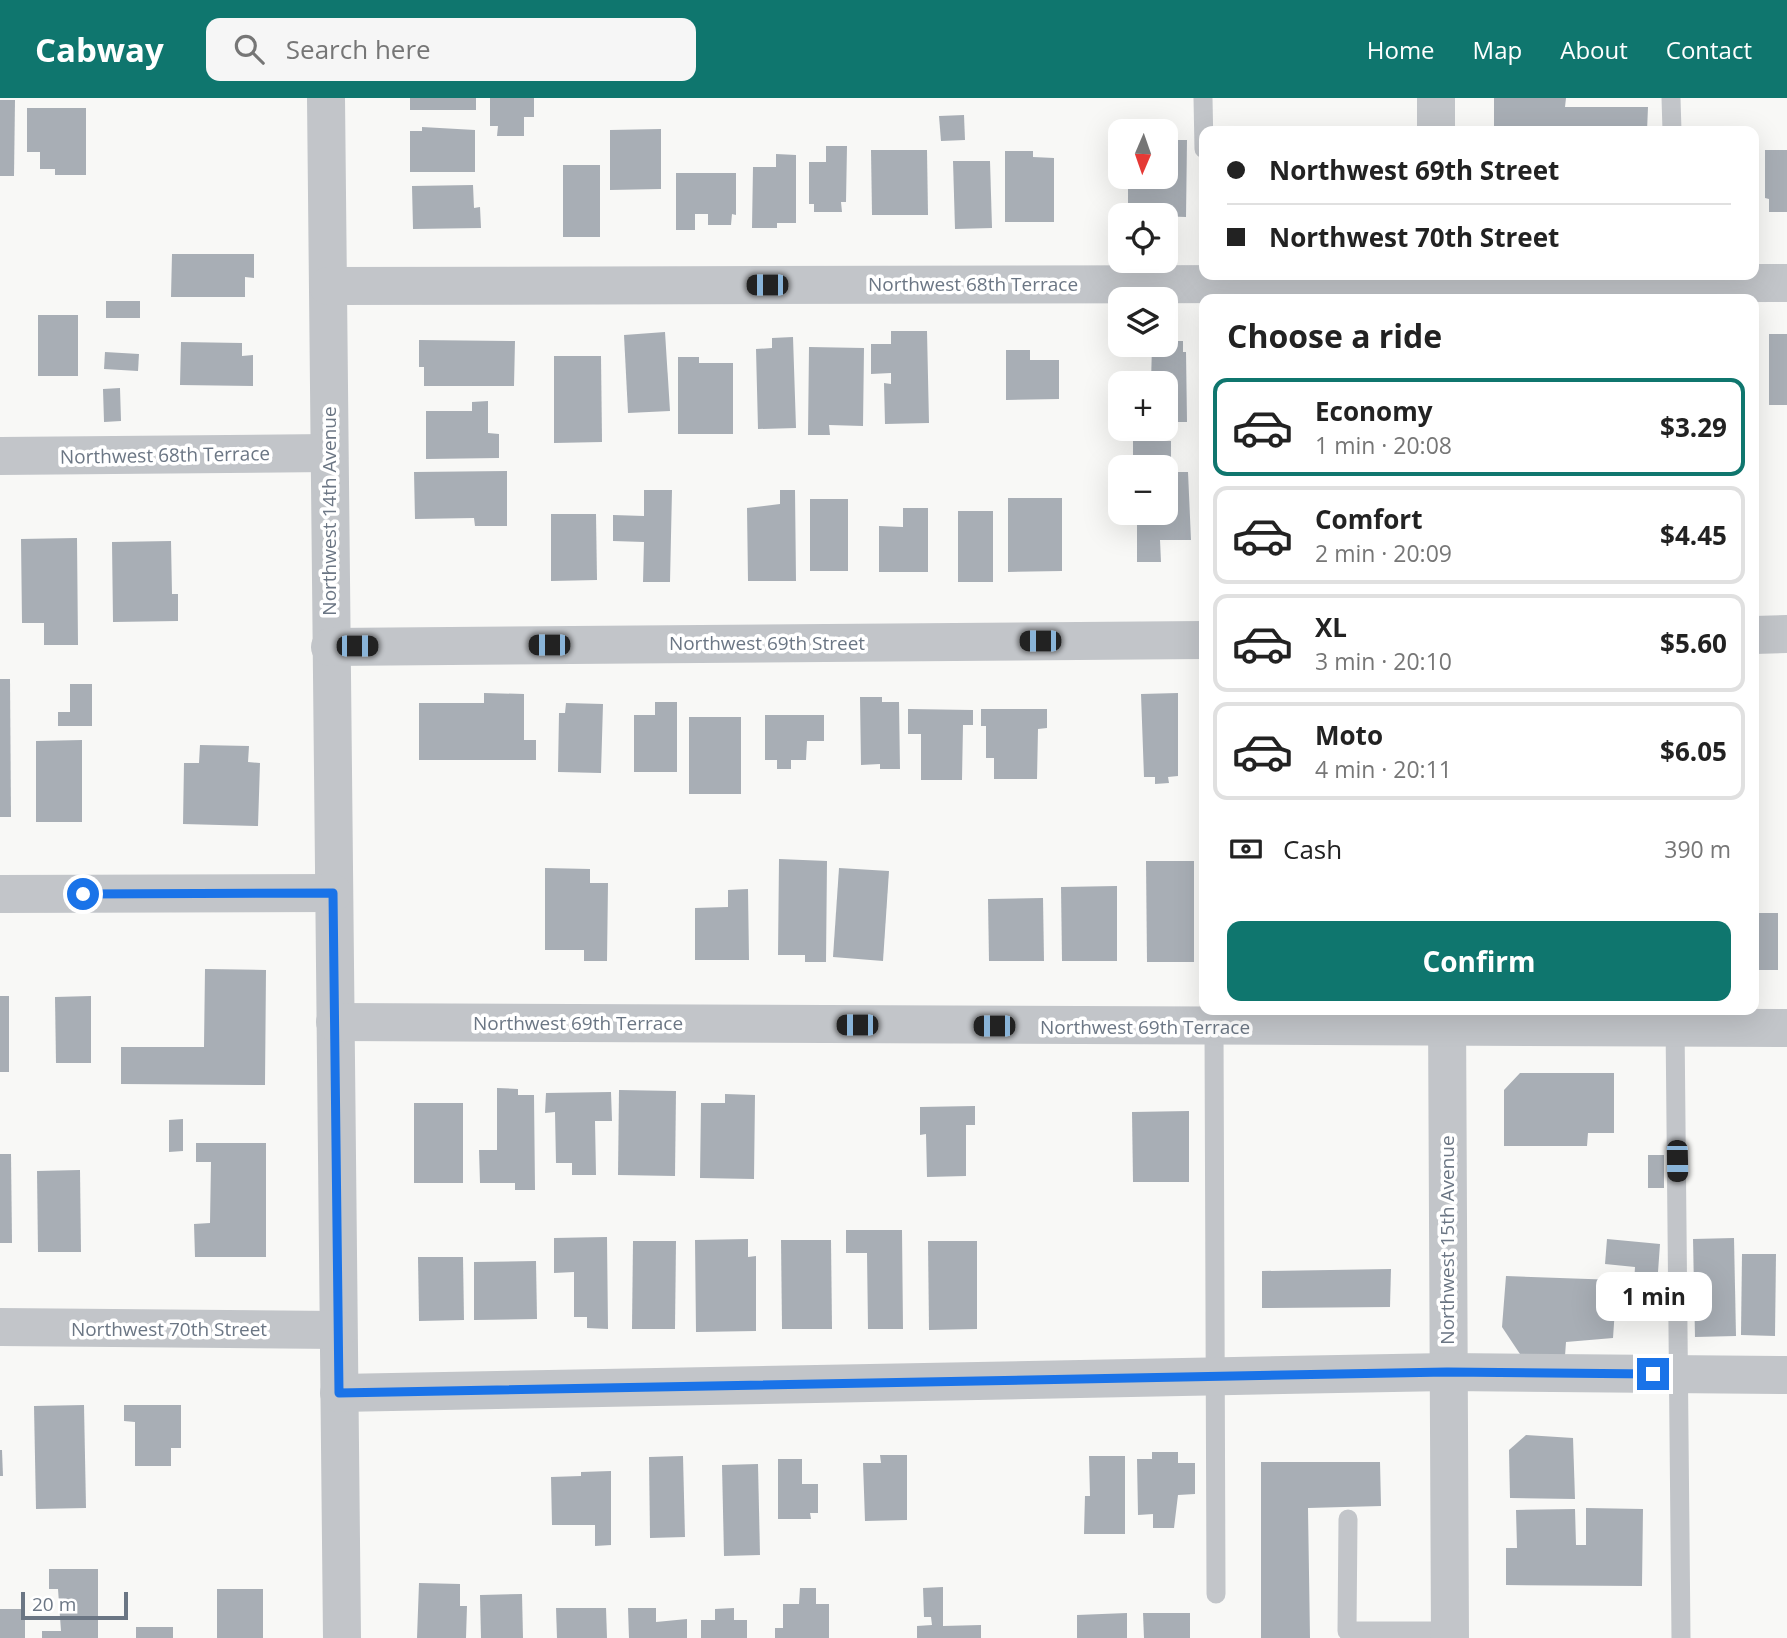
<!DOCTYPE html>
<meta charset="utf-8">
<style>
body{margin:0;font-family:"Open Sans",sans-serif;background:#f6f6f6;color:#222;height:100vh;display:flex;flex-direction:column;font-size:26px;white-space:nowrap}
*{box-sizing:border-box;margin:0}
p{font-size:23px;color:#767676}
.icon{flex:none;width:38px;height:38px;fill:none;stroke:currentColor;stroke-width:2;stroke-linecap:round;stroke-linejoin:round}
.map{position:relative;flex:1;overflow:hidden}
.side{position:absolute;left:1199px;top:196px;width:560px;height:721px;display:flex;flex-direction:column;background:#fff;border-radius:14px;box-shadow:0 7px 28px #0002}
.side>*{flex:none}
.top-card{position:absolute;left:1199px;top:28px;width:560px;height:154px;border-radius:14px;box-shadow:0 7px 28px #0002;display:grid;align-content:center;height:154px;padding:0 28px;background:#fff}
.needle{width:46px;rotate:182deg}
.controls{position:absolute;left:1108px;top:21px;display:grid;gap:14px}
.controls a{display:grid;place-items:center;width:70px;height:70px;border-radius:14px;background:#fff;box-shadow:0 7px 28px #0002;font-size:35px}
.scale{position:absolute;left:21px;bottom:18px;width:107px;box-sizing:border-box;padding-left:7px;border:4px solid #6b7684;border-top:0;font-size:19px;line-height:24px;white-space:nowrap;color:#6b7684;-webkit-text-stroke:5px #fff;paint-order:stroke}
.end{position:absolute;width:32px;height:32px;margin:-16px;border:9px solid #1a73e8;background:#fff;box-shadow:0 0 0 4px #fff}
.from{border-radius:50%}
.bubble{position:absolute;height:49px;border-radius:14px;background:#fff;box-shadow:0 7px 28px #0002;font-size:23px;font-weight:700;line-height:49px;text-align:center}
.car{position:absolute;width:21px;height:42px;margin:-21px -10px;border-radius:9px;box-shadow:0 0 5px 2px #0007;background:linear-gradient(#222 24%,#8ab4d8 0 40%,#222 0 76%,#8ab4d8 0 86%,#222 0)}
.top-card b{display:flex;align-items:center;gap:24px;height:66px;font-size:26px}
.top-card b+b{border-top:2px solid #e0e0e0}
.top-card i{width:18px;height:18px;background:#222}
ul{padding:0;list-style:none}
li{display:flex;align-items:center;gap:21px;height:98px;margin:0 14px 10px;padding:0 14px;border:4px solid #e0e0e0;border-radius:14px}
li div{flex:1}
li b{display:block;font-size:26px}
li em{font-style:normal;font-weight:700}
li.current{border-color:#0f766e}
li>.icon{width:63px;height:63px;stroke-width:1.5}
h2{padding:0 28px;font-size:32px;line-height:84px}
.pay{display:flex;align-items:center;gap:18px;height:77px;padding:0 28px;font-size:26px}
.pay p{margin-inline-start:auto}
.action{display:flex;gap:14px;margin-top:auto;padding:14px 28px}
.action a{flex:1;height:80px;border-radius:14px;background:#0f766e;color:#fff;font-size:28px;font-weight:700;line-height:80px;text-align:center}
header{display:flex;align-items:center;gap:42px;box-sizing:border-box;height:98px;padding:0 35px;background:#0f766e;color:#fff}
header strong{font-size:33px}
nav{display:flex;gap:38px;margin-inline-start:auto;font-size:24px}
.search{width:490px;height:63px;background:#f6f6f6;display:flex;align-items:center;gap:18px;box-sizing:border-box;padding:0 24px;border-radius:14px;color:#767676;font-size:26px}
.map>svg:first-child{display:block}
.building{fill:#a8aeb5}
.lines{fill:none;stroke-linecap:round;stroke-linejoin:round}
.service{stroke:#c2c5c9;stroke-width:19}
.minor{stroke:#c2c5c9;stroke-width:38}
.route{stroke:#1a73e8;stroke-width:9}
.labels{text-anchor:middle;stroke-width:7;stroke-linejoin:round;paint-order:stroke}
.street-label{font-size:19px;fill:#6b7684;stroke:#fff}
</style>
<header>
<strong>Cabway</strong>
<div class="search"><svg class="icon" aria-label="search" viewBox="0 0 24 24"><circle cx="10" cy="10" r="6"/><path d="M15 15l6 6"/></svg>Search here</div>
<nav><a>Home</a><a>Map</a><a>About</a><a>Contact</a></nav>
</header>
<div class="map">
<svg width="1787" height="1540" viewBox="0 0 1787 1540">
<rect width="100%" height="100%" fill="#f8f8f6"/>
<g class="building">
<rect x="410" y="0" width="66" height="12"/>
<path d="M490 0H534V19H524V38H497L498 28H490Z"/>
<path d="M1494 0H1566L1565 9H1648L1647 33H1494Z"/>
<path d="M0 2H15L14 78H0Z"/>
<path d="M27 10H86V77H55V71H40V54H27Z"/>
<path d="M964 17 965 42 941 43 939 18Z"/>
<path d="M422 29 475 32V74H410V33H422Z"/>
<rect x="1240" y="30" width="112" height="3"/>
<path d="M661 31V91L610 92V32Z"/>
<path d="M1166 42H1187L1186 119 1128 117V79H1166Z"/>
<path d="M826 48H847L846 104H841L842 114H814V106H809V64H826Z"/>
<path d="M871 52H927L928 117H872Z"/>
<path d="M1765 52H1787V114H1769V101L1765 100Z"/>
<path d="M1005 53H1033V59L1054 60V124H1005Z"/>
<path d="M776 56 796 57V125H777V130H752L753 69H776Z"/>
<path d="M953 63H990L992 130 955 131Z"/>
<rect x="563" y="67" width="37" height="72"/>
<path d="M676 75H736V117L732 116 731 127H708V116H695V132H676Z"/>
<path d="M473 87 474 110 480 109 481 130 413 131 412 88Z"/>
<path d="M172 156H254V180L245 179V199H171Z"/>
<rect x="106" y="203" width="34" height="17"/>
<rect x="38" y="217" width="40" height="61"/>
<path d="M891 233H927L929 325 885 326 884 285 891 286V275L871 276V246H891Z"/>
<path d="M665 234 670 313 628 315 624 237Z"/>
<rect x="1769" y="236" width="18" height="71"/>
<path d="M793 239 796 330 758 331 756 251 772 250V240Z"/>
<path d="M419 242 515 243 514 288H424V269H419Z"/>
<path d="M1166 243H1183V254H1186L1187 324H1166V285H1151L1152 247H1166Z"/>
<path d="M181 244 242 245V258L253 257V288L180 287Z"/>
<path d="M809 249 864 250 863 328 829 327 830 337H808Z"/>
<path d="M1006 252H1030V262H1059V301L1006 302Z"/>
<path d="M105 254 139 256 138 273 104 271Z"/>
<path d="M554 258H601L602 344 554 345Z"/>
<path d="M678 259H699V265H733V336H678Z"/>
<path d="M120 290 121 323 104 324 103 291Z"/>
<path d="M488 303V335L499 336V360L426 361V313H472V304Z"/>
<path d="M1133 331H1151V343H1171V362H1133Z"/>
<path d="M507 373V428H475L474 420 415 421 414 374Z"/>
<path d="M1166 374H1188L1191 442H1160L1161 464H1137V415H1166Z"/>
<path d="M644 392H672L670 484H643L644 444 613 443V417L644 418Z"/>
<path d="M780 392H795L796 483H748L747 410 780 406Z"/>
<path d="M1008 400H1062V473L1008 474Z"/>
<rect x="810" y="401" width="38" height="72"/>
<path d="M903 410H928V474H879V428L903 429Z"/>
<rect x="958" y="413" width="35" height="71"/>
<path d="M551 416H596L597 482 551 483Z"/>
<path d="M77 440 78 547H44V525H22L21 441Z"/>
<path d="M171 443 172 496H178V523L113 524 112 444Z"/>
<path d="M0 581H10L11 719H0Z"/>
<path d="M70 586H92V628H58V614H70Z"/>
<path d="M484 595 524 596V642H536V662H419V605H484Z"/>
<path d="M1178 595V678L1168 679 1169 685 1155 686V679H1144L1141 596Z"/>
<path d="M860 599H882V604H899L900 671H880V666L861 667Z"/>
<path d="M655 604H677V674H634V617H655Z"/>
<path d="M566 605 603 606 601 675 558 674 559 615H565Z"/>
<path d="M908 611 973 612V627H963L962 682H921V636H908Z"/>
<path d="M981 611H1047V630L1038 631 1037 681H994V660H986V628H981Z"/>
<path d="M765 617H824V643H807L806 662H791V671H777V662H765Z"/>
<rect x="689" y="619" width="52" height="77"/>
<path d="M82 642V724H36V643Z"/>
<path d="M200 647 249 648 248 664 260 665 258 728 183 726 184 665H199Z"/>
<path d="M779 761 827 763 826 864H805V857H778Z"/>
<path d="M1146 763H1194V864H1147Z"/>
<path d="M545 770 590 771V785H608L607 863H584V852H545Z"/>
<path d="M839 770 889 773 883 863 833 859Z"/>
<path d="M1117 788V863H1062L1061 789Z"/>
<path d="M748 791 749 862H695V810L728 809V792Z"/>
<path d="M1043 800 1044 863H989L988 801Z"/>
<rect x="1754" y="815" width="24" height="57"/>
<path d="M205 871 266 872 265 987 121 986V949H204Z"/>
<rect x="0" y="898" width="9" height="76"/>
<path d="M91 898V965H56L55 899Z"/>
<path d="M1520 975H1614V1035H1588L1587 1048H1504V992Z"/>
<path d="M497 990 518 991V997H534L535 1092H515V1085H480L479 1052H497Z"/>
<path d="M619 992 676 993 675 1078 618 1077Z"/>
<path d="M611 994 612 1023H595L596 1077H572V1065H556L555 1014 545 1015 546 995Z"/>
<path d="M725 996 755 997 754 1081 700 1080 701 1005H725Z"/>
<rect x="414" y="1005" width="49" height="80"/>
<path d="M975 1008V1027H966V1078L927 1079 926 1036 920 1037V1009Z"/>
<path d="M1189 1013V1084H1133L1132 1014Z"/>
<path d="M183 1021V1053L169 1054V1022Z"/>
<path d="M196 1045H266V1159H195L194 1126 210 1125 211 1064H196Z"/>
<path d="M0 1056H11L12 1145H0Z"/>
<rect x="1648" y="1057" width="16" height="33"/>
<path d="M80 1072 81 1154H38L37 1073Z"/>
<path d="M846 1132H902L903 1231H868L867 1155H846Z"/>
<path d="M607 1139 608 1231 587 1230V1219H574V1174L554 1175V1140Z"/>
<path d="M1734 1140 1736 1238 1695 1239 1693 1141Z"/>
<path d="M748 1141V1159L756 1158V1233L696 1234 695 1142Z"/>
<path d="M1607 1141 1660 1146 1657 1188 1634 1186 1635 1169 1605 1166Z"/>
<path d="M781 1142H831L832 1231H782Z"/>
<path d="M633 1143H676L675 1231H632Z"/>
<path d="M928 1143H977V1231L929 1232Z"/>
<path d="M1742 1156H1776L1775 1238 1741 1237Z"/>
<path d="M418 1159H463L464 1222 419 1223Z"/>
<path d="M536 1163 537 1221 474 1222V1164Z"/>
<path d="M1391 1171 1390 1209 1262 1210V1173Z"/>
<path d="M1506 1178 1617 1182 1613 1240 1566 1244 1565 1258 1520 1256 1502 1229Z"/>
<path d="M84 1307 86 1410 36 1411 34 1308Z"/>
<path d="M124 1307H181V1350H171V1368H135V1324L124 1323Z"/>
<path d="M1526 1337 1573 1340 1575 1401 1510 1400 1509 1352Z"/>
<path d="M0 1352H2L3 1378H0Z"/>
<path d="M1152 1354H1178V1365H1195V1396L1178 1397 1174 1430H1153V1416L1138 1417 1137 1361H1152Z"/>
<path d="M880 1357H907V1422L865 1423 863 1365H881Z"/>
<path d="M683 1358 685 1439 650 1440 649 1359Z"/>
<path d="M1089 1358H1125V1436H1084L1085 1398H1090Z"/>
<path d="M778 1361H802V1386H818V1415H810L811 1421H778Z"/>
<path d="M1261 1364H1380L1381 1408 1308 1410 1310 1540H1261Z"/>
<path d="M758 1366 760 1457 724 1458 722 1367Z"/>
<path d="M611 1373V1447L595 1448V1427H552L551 1379 581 1378V1374Z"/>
<path d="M1586 1410 1643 1411 1642 1488 1506 1487V1450H1517L1516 1412 1575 1411 1576 1447H1586Z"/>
<path d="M49 1471H98V1540H42V1533H61L58 1491H49Z"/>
<path d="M419 1485 460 1486V1508H467L466 1540H417Z"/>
<path d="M943 1489V1528L981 1527V1540H917V1528L932 1527 931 1519H924L923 1490Z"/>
<path d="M800 1490H816V1506H829V1540H775V1530H783V1506H799Z"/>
<rect x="217" y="1491" width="46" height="49"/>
<path d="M522 1496 523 1540H481L480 1497Z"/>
<path d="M556 1510H606L607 1540H557Z"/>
<path d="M628 1510H656V1524L687 1521V1540H629Z"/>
<path d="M734 1510V1522H747V1540H701V1522H715V1511Z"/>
<rect x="0" y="1511" width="25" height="29"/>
<path d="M1127 1515V1540H1077V1517Z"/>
<path d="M1143 1515H1190V1540H1144Z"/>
<rect x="136" y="1529" width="37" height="11"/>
</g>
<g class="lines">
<g class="service">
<path d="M1203 0 1204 51"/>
<path d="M1671 0 1672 33"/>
<path d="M1675 923 1681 1540"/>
<path d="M1214 930 1216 1496"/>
<path d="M1348 1421 1347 1533H1450"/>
</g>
<g class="minor">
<path d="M326 0 342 1540"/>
<path d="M1436 0V33"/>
<path d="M328 188 1787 185"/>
<path d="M0 358 329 355"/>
<path d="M1754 537 1787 536"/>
<path d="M330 549 1204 542"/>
<path d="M0 796 333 795"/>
<path d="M1447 912 1450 1540"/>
<path d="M335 924 1787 930"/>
<path d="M0 1229 338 1232"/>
<path d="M339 1295 1447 1274 1787 1277"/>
</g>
</g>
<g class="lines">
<path class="route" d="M83 796 333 795 339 1295 1447 1274 1653 1276"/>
</g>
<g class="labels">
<g class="street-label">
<text x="973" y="193">Northwest 68th Terrace</text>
<text transform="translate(165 357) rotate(-1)" y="7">Northwest 68th Terrace</text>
<text transform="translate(329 413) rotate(-90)" y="7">Northwest 14th Avenue</text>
<text x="767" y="552">Northwest 69th Street</text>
<text x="578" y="932">Northwest 69th Terrace</text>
<text x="1145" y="936">Northwest 69th Terrace</text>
<text transform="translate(1447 1142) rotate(-90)" y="7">Northwest 15th Avenue</text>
<text x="169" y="1238">Northwest 70th Street</text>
</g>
</g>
</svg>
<div class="controls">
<a><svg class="needle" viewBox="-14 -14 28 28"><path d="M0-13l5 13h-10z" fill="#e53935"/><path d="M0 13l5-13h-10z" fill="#767676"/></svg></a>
<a><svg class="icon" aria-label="locate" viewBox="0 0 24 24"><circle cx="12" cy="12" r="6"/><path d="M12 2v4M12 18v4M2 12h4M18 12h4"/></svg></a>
<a><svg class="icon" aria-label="layers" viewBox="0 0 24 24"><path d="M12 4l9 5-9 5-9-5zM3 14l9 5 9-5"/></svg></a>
<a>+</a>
<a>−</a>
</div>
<div class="scale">20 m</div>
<i class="end from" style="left:83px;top:796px"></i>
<i class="end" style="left:1653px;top:1276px"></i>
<div class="bubble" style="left:1596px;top:1174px;width:116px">1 min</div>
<i class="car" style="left:767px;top:187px;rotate:270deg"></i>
<i class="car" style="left:1040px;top:543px;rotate:270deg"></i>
<i class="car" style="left:549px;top:547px;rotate:270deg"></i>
<i class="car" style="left:357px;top:548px;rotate:90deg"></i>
<i class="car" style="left:857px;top:927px;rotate:270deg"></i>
<i class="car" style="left:994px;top:928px;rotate:270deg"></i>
<i class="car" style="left:1677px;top:1063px;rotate:179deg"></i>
<div class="top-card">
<b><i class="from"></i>Northwest 69th Street</b>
<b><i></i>Northwest 70th Street</b>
</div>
<section class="side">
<h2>Choose a ride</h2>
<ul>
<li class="current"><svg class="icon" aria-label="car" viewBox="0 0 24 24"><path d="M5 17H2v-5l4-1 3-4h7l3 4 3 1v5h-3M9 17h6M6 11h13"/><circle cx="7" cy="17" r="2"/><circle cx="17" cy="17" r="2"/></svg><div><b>Economy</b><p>1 min · 20:08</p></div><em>$3.29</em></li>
<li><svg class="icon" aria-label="car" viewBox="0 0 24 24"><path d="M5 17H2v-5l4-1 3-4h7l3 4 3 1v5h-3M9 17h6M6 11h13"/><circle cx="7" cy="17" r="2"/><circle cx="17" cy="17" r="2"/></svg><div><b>Comfort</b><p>2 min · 20:09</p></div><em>$4.45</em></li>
<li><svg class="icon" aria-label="car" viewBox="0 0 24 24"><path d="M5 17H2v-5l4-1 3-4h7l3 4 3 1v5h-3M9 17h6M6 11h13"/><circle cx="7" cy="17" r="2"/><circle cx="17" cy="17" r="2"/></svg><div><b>XL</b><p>3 min · 20:10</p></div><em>$5.60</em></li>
<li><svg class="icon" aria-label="car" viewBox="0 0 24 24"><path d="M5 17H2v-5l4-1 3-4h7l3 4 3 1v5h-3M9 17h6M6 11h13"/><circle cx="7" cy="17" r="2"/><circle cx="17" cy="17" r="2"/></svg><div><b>Moto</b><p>4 min · 20:11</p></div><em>$6.05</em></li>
</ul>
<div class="pay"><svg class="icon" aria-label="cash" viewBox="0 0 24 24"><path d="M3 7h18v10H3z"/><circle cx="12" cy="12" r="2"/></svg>Cash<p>390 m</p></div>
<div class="action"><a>Confirm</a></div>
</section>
</div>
